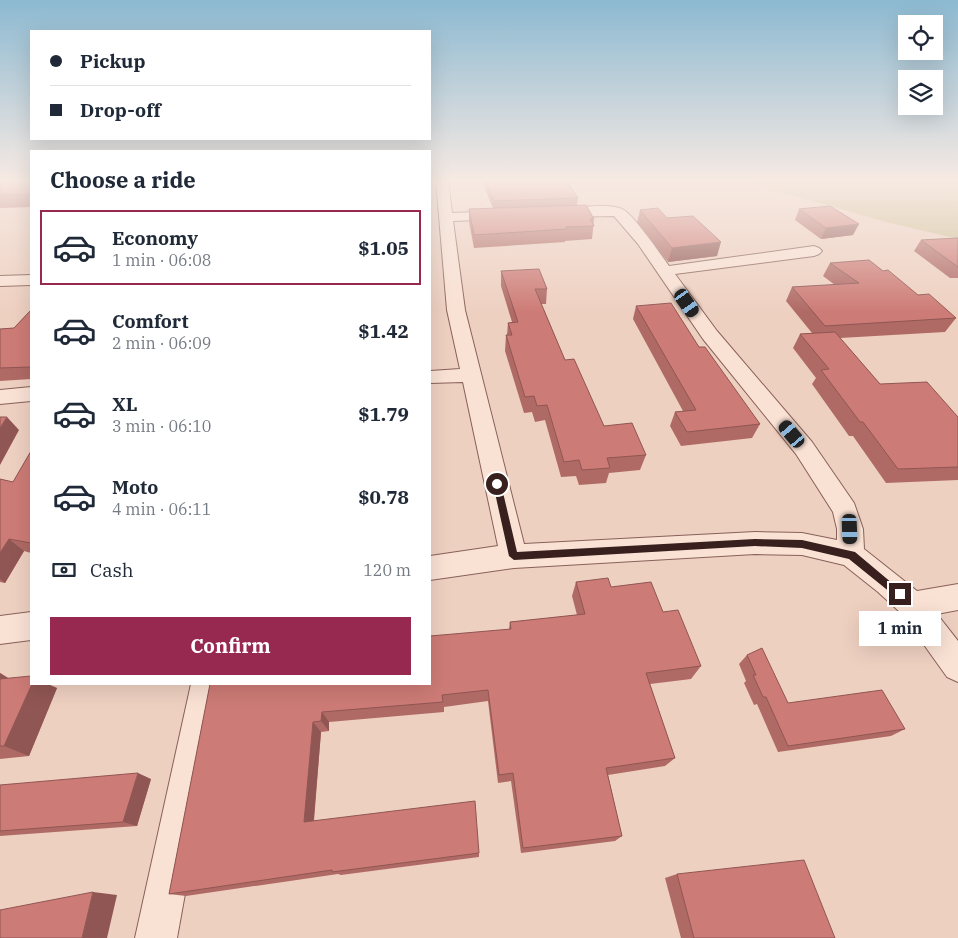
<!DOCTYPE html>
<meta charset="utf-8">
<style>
body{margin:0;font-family:"IBM Plex Serif",serif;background:#f6f6f7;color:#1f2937;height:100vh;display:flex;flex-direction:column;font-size:19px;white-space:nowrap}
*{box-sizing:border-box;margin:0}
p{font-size:16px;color:#747a83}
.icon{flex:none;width:28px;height:28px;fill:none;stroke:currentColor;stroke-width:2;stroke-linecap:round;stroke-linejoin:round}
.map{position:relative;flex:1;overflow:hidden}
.drawer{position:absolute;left:30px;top:150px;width:401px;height:535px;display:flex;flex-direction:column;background:#fff;border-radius:0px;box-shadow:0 5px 20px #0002}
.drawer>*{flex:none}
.guide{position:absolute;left:30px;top:30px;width:401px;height:110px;border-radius:0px;box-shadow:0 5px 20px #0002;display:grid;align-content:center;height:110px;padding:0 20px;background:#fff}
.tools{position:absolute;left:898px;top:15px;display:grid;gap:10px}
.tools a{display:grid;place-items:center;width:45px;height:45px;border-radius:0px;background:#fff;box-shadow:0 5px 20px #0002;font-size:25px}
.end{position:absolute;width:22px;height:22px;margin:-11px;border:6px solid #37201d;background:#fff;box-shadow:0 0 0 2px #fff}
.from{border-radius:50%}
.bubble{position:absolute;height:35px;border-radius:0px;background:#fff;box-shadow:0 5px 20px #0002;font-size:16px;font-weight:700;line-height:35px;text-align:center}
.car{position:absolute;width:15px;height:30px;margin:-15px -8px;border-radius:6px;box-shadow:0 0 4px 1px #0007;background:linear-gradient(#222 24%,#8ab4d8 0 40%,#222 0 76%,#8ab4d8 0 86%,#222 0)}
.guide b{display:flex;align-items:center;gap:18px;height:48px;font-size:19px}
.guide b+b{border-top:1px solid #e0e1e3}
.guide i{width:12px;height:12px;background:#1f2937}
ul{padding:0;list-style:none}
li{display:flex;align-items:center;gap:15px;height:75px;margin:0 10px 8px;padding:0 10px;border:2px solid transparent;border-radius:0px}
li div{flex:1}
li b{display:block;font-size:19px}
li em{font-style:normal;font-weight:700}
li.on{border-color:#972850}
li>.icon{width:45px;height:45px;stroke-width:1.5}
h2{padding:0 20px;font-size:22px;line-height:60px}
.pay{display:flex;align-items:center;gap:12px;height:55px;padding:0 20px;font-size:19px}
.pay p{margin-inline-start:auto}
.button{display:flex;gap:10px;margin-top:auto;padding:10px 20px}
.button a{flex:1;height:58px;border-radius:0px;background:#972850;color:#fff;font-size:20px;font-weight:700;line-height:58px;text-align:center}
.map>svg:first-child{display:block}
.green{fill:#ccbf94}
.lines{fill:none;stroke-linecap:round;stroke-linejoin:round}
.minor-casing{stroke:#886158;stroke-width:2}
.minor{fill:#f9e1d4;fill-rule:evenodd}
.wall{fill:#b06a65}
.shaded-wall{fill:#905653}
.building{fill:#cd7b76;stroke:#905653}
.route{fill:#37201d}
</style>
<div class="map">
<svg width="958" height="938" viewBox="0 0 958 938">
<rect width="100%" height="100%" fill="#eed0c1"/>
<path class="green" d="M742 181H958V239L886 222Z"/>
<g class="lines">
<defs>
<g id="minor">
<path d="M436 181H448L452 213 502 211 509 215 502 219 453 221 465 310 524 544 755 532 802 533 837 540V529L833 512 796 454 703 339 638 244 614 216 558 217 551 213 558 209C573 208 613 202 624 210 637 219 659 252 669 266L814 246 819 248 822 251 819 254 814 256 675 274 717 331 812 442 854 503 863 529 864 549 917 591 958 584V610L937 614 958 641V682L947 677 902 614 878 592 844 565 802 555 755 554 514 568 430 580V556L498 546 463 382 430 383V371L460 369 447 310Z"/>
<path d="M31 275V285L0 286V276Z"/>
<path d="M31 387V401L0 404V390Z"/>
<path d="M31 612V640L0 644V616Z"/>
<path d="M191 684H223L177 938H135Z"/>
</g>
</defs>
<use href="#minor" class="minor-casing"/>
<use href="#minor" class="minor"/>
</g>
<g class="wall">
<path d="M0 181H31V207L0 208Z"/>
<path d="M484 181H567L578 198 577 205 594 219 592 239 565 241V242L474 248 469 222V209L493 208 485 189Z"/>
<path d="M799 209 853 235 821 239 795 220Z"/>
<path d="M640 210 667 218 717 256 668 262 637 223Z"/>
<path d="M958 238V278H950L914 251 921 240Z"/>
<path d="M830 263 883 271 918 295 956 318 945 332 840 338 880 384 958 417V480L886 483 853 436H849L812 384 816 378 793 348 800 334 812 333 786 301 792 287 835 285 823 276Z"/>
<path d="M501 271 547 289 546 304H541L565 360 604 426 646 455 640 470 609 473 606 483 579 485 576 476 561 477 545 420 535 422 532 412 524 413 505 351 506 335H507L508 323 512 322 501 286Z"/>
<path d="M636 306 699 347 760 424 752 438 681 446 670 426 675 412 683 411 633 319Z"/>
<path d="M31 310V379L0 381V329L14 328Z"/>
<path d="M31 451V553L24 551 5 583 0 582V479L13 482Z"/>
<path d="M576 582 611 587 663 612 701 666 691 679 650 684 675 758 665 766 608 775 622 836 615 841 521 853 511 781 498 783 488 701 444 707V712L329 722V731L321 732 314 821 479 853V857L341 875 338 874 186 896 169 894 210 684 509 629 510 622 577 615 572 596Z"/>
<path d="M747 655 788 703 905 729 891 736 778 752 757 704 754 705 744 683 746 681 739 664Z"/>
<path d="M0 673 8 678 7 679 57 688 29 756 0 759Z"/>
<path d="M151 779 137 826 0 836V785Z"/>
<path d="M677 874 835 938H681L665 878Z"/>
</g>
<g class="shaded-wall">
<path d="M859 224 853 235 821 239 826 228Z"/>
<path d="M721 242 717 256 668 262 672 248Z"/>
<path d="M7 417 19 430 0 465V428Z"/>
<path d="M9 539 24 551 5 583 0 579V553Z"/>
<path d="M0 673 8 678 0 693Z"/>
<path d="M32 684H48L57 688 29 756 4 746Z"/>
<path d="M322 712 329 722V731L321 721Z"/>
<path d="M313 722 321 732 313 828 304 822Z"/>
<path d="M138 773 151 779 137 826 123 822Z"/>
<path d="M93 892 117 895 107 938H82Z"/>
</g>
<g class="building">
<path d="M0 181H31V194L0 195Z"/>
<path d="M485 181H567L578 198 494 201Z"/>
<path d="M586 205 594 219H590L594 226 566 227 567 229 474 235 469 209Z"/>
<path d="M830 206 859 224 826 228 799 209Z"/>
<path d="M658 208 667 218 693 216 721 242 672 248 640 210Z"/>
<path d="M958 238V267L921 240Z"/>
<path d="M869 260 883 271 888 270 918 295 929 294 956 318 825 326 792 287 859 283 830 263Z"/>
<path d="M539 269 547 289H535L565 360 574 359 604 426 632 423 646 455 607 458 610 468 582 470 579 460 564 462 547 405 537 406 534 396 525 397 506 335H512L508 323 518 322 501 271Z"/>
<path d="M671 303 699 347H705L760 424 687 432 675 412 696 410 636 306Z"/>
<path d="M31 310V367L0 368V329L14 328Z"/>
<path d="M835 332 880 384 927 382 958 417V467L898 469 863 422H860L821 370 829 369 800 334Z"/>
<path d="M0 417H7L0 428Z"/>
<path d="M31 451V543L9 539 0 553V479L13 482Z"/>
<path d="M608 578 611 587 651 582 663 612 678 610 701 666 646 673 675 758 606 768 622 836 523 848 513 773 499 775 488 690 442 695 443 702 322 712 321 721 313 722 304 822 475 801 479 853 332 872V870L169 894 210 684H430V636L511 629 510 622 585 614 576 582Z"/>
<path d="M762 648 788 703 882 690 905 729 788 746 766 697H763L753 675H756L747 655Z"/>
<path d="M31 676 32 684 4 746H0V679Z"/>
<path d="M138 773 123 822 0 831V785Z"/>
<path d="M804 860 835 938H694L677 874Z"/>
<path d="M93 892 82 938H0V910Z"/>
</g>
<linearGradient id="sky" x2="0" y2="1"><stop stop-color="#8cb9d1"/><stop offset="0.58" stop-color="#f7eae3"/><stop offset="1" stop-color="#f7eae3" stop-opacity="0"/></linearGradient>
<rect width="958" height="312" fill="url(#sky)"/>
<path class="route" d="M494 481H500L501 484 517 552 755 539 802 540 855 552 905 594 903 597H896L849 559 802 548 755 546 514 560 509 556 493 484Z"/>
</svg>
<div class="tools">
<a><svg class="icon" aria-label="locate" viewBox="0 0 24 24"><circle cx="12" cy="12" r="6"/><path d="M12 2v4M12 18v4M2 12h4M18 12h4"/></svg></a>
<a><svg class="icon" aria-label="layers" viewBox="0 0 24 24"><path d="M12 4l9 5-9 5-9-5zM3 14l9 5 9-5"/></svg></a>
</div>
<i class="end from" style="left:497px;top:484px"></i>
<i class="end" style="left:900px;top:594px"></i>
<div class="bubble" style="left:859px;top:611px;width:82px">1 min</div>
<i class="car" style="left:687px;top:303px;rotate:145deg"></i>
<i class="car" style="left:792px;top:434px;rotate:320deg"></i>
<i class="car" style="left:850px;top:529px;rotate:178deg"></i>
<div class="guide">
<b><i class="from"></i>Pickup</b>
<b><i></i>Drop-off</b>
</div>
<section class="drawer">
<h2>Choose a ride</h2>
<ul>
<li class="on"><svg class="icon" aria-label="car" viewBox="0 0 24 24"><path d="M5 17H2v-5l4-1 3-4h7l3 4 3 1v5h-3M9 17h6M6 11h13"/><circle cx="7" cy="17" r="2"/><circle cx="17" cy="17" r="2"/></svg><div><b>Economy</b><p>1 min · 06:08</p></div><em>$1.05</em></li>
<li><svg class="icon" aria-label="car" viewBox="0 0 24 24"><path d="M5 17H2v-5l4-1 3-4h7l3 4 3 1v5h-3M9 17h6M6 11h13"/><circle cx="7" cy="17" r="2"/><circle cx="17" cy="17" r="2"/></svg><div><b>Comfort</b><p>2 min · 06:09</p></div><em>$1.42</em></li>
<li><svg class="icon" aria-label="car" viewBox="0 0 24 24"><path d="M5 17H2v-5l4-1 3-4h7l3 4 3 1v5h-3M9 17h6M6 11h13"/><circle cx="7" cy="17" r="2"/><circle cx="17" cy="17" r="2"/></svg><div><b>XL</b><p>3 min · 06:10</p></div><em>$1.79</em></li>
<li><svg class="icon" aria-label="car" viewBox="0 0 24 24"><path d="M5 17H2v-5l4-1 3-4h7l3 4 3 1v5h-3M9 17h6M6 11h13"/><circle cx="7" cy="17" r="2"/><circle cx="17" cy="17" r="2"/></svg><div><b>Moto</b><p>4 min · 06:11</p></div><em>$0.78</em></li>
</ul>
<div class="pay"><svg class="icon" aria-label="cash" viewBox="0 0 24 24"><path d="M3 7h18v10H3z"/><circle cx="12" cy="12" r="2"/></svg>Cash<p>120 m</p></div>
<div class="button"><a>Confirm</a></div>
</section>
</div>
